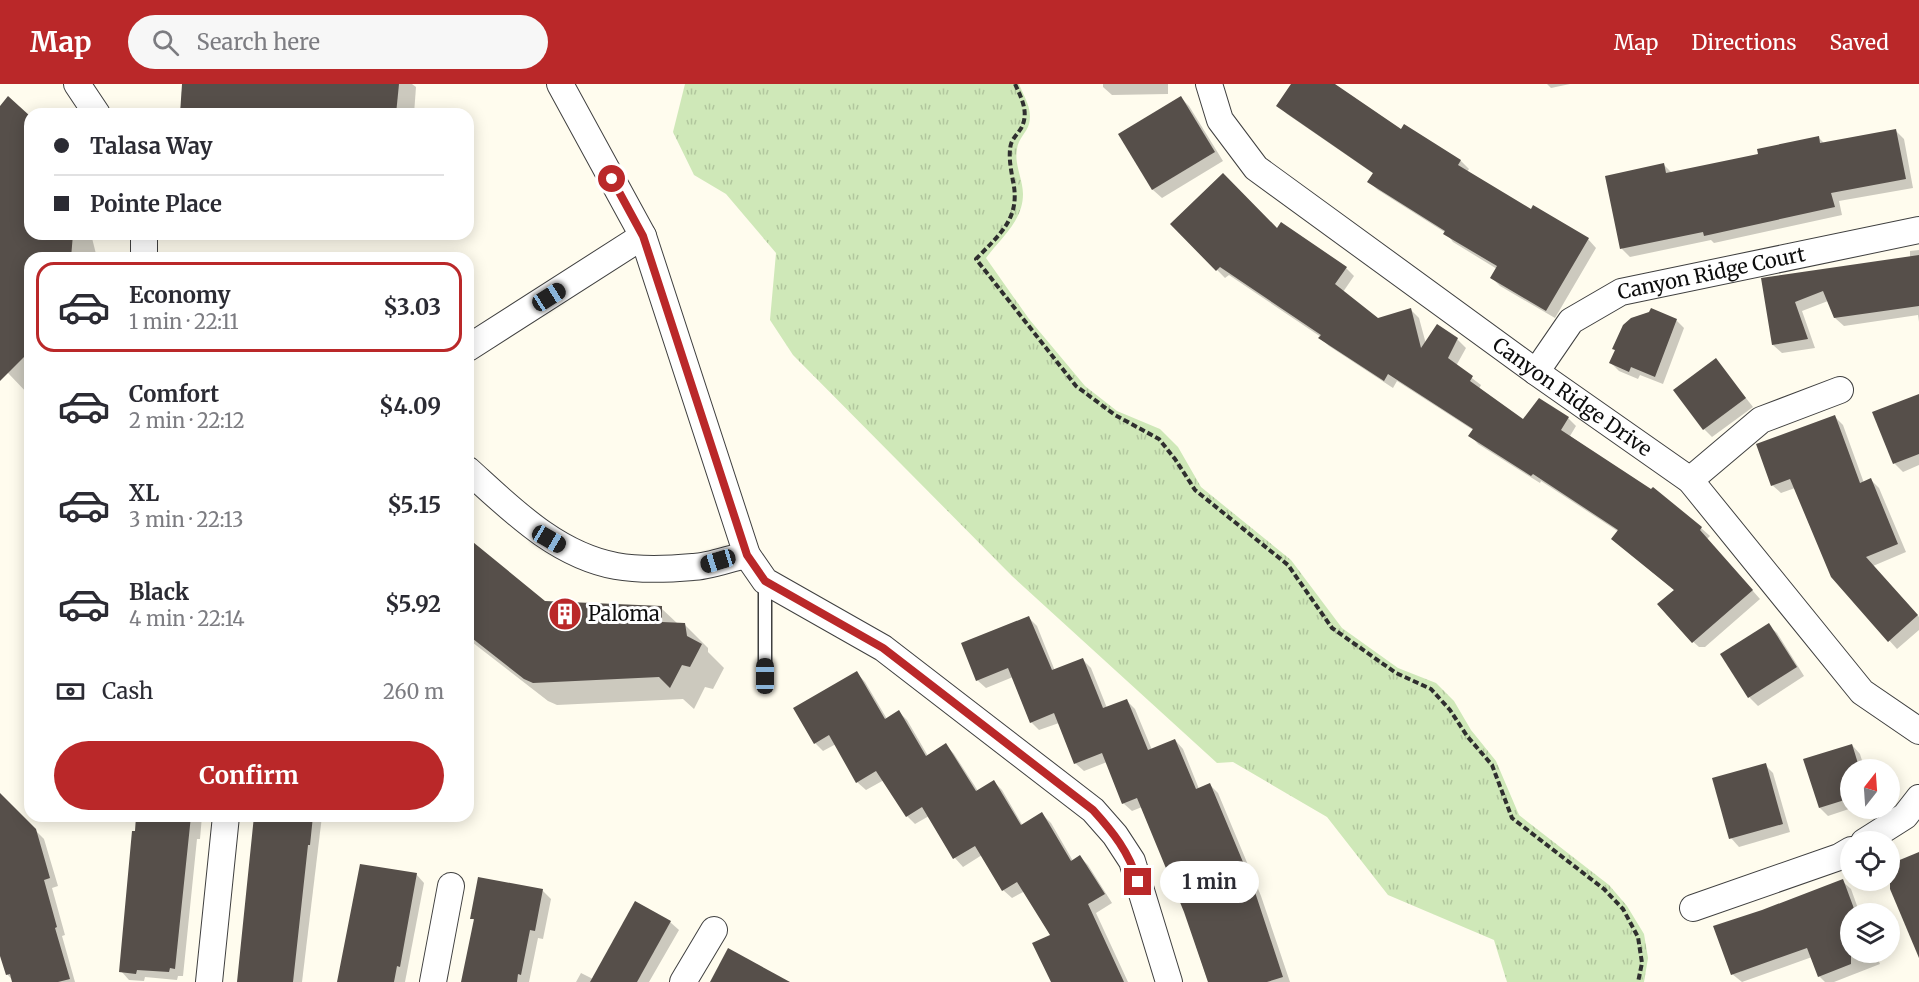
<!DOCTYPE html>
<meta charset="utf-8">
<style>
body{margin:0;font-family:Merriweather,serif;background:#f7f7f7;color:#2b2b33;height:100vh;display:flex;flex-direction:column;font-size:22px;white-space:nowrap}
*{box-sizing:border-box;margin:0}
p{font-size:20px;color:#7c7c81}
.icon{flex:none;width:33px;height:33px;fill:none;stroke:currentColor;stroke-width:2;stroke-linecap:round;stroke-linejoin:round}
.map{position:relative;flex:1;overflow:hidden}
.drawer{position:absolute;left:24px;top:168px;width:450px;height:570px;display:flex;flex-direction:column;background:#fff;border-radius:18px;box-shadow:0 3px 15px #0003}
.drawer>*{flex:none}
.guide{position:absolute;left:24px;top:24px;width:450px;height:132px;border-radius:18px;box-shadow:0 3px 15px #0003;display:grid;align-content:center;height:132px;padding:0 30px;background:#fff}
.needle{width:39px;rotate:17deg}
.tools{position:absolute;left:1840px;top:675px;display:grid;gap:12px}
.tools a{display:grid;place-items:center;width:60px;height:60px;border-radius:50%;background:#fff;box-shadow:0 3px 15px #0003;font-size:30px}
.end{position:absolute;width:27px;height:27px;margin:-14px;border:8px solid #ba2829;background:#fff;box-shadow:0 0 0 3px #fff}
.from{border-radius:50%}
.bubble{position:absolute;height:42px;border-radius:21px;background:#fff;box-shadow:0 3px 15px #0003;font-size:20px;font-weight:700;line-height:42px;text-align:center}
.car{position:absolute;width:18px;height:36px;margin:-18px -9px;border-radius:8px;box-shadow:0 0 4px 2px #0007;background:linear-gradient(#222 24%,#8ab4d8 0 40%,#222 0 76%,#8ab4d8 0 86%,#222 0)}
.guide b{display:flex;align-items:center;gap:21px;height:57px;font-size:22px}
.guide b+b{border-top:2px solid #e1e1e2}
.guide i{width:15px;height:15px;background:#2b2b33}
ul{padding:10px 0 0;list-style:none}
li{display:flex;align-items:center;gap:18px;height:90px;margin:0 12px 9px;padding:0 18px;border:3px solid transparent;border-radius:18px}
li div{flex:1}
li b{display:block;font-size:22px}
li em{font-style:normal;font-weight:700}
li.active{border-color:#ba2829}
li>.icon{width:54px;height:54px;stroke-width:1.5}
.pay{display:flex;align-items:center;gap:15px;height:66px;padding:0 30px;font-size:22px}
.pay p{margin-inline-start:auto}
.button{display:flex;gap:12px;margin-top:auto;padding:12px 30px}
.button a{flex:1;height:69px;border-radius:36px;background:#ba2829;color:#fff;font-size:24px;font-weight:700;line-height:69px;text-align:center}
header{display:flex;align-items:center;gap:36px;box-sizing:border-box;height:84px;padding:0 30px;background:#ba2829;color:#fff}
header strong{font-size:28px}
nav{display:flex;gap:33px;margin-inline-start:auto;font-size:21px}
.search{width:420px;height:54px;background:#f7f7f7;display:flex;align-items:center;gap:15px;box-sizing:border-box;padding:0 21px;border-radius:33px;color:#7c7c81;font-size:22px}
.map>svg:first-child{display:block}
.grass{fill:url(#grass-tufts)}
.shadow{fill:#0003}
.building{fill:#564f4a}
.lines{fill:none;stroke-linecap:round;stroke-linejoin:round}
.service-casing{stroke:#404040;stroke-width:15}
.minor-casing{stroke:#404040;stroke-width:28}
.path{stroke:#2f2f2f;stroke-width:4;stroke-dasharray:6 3;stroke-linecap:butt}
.service{stroke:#fff;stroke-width:12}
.minor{stroke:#fff;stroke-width:26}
.route{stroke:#ba2829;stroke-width:8}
.labels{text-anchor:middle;stroke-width:6;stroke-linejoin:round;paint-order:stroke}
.street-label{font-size:20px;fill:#0d0d0d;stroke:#fff}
.poi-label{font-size:20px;fill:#0d0d0d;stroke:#fff;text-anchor:start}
</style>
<header>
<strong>Map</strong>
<div class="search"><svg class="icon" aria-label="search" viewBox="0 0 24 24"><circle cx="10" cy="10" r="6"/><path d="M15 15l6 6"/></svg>Search here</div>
<nav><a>Map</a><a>Directions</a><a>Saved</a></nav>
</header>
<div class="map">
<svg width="1919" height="898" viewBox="0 0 1919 898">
<defs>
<pattern id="grass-tufts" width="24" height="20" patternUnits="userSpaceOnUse" patternTransform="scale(1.5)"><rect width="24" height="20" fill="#cfe8b8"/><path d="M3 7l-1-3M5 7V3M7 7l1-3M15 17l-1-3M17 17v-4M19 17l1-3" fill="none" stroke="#b1c69d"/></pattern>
</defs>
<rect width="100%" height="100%" fill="#fffcee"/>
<path class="grass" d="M685 0H1019C1024 13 1033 25 1029 40 1027 48 1018 55 1017 65 1014 81 1023 95 1023 110 1023 137 1001 154 986 174L1029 235 1085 302 1117 327 1160 345 1178 363 1201 403 1291 476 1342 544 1398 584 1436 599 1454 617 1471 646 1496 677 1519 731 1609 801 1627 822 1644 850 1648 874 1644 898H1507L1494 856 1388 811 1327 733 1233 678 1217 679 1012 492 793 271 770 236 776 169 726 110 694 91 673 48Z"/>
<g class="shadow">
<path d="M183 0H412L416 3 414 30H182Z"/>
<path d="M1103 0H1168V10L1112 11 1103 3Z"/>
<path d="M1293 0H1333L1401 47 1404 42 1461 77 1469 85 1467 88 1531 127 1588 155 1596 164 1555 234 1500 202 1492 194 1497 185 1453 158 1446 149 1378 106 1369 98 1374 90 1287 30 1278 21Z"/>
<path d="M1547 0H1570L1551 4Z"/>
<path d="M1181 14 1189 22 1223 77 1162 114 1153 106 1120 51Z"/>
<path d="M0 25 30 34V150H91L96 170V174H30V312L8 289 0 278Z"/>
<path d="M1895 46 1904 55 1913 104 1839 117 1842 131 1714 159 1711 156 1630 173 1622 165 1664 81 1672 89 1760 71 1818 53 1824 59Z"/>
<path d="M1172 140 1277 146 1346 184 1354 192 1343 208 1378 235 1411 226 1419 234 1426 260 1437 242 1457 255 1466 264 1456 282 1481 301 1479 305 1524 337 1568 334 1576 342 1570 352 1701 444 1710 452 1707 455 1760 515 1705 563H1699L1690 555 1675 507 1613 455 1619 448 1541 397 1540 399 1478 360 1470 351 1473 346 1397 297 1393 304 1329 262 1320 254 1321 253 1229 191 1225 194Z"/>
<path d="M1919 166V238L1918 231 1844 242 1835 234 1828 217 1802 227 1815 264 1782 269 1773 261 1763 195 1910 173V167Z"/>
<path d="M1676 236 1684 244 1663 300 1640 291 1638 295 1619 287 1611 279 1616 267 1614 265Z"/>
<path d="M1716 276 1753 323 1712 353 1704 345Z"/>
<path d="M1919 311V381L1903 388 1895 380 1874 329Z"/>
<path d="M1835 333 1843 341 1864 399 1871 396 1879 404 1906 468 1873 482 1919 533V546L1897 565 1832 493 1795 404 1781 409 1772 401Z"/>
<path d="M468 456 545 518 661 524 678 540H684L708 564V568L724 584 713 605 705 603 694 625 683 615 557 621 548 617 468 555Z"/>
<path d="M1029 534 1037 542 1055 587 1083 576 1091 584 1107 624 1127 617 1135 625 1152 666 1175 656 1183 665 1199 705 1210 701 1218 709 1261 812 1290 898H1208L1185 828 1142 723 1132 727 1123 719 1107 678 1084 687 1075 679 1059 639 1039 646 1031 638 1013 593 986 604 977 596Z"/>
<path d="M1768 541 1777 549 1804 592 1758 622 1750 614 1722 570Z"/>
<path d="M857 589 865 598 887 635 899 628 907 636 928 672 946 661 954 670 978 707 994 698 1002 706 1023 742 1042 730 1051 739 1073 777 1080 773 1088 781 1112 819 1096 829 1128 898H1053V851L1025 807 1012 814 1003 806 982 771 963 783 955 774 929 732 915 740 907 732 884 696 866 706 857 698 836 660 823 667 815 659Z"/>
<path d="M1852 661 1860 670 1865 686H1851L1852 724 1828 732 1820 724Z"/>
<path d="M1765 681 1773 689 1790 748 1739 763 1731 754Z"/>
<path d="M0 711 44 755 58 802 52 804 65 851 62 852 75 898H14L7 890 0 865Z"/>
<path d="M138 732H202L200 755H197L183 892H178L177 896 145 893 144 897 129 896 121 887Z"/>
<path d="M256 732H322L302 898H239Z"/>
<path d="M416 790 424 799 405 898H339Z"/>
<path d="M1842 797 1851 805 1860 830H1851V868H1875L1880 880 1834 898H1825L1819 892 1812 873 1742 898 1732 890Z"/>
<path d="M542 806 551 815 543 855 538 854 529 898H462L475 837 472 834Z"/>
<path d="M636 819 670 838 679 846 649 898H576L581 889 593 895Z"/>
</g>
<g class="building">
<path d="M182 0H399L396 30H180Z"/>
<path d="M1291 0H1335L1401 45 1404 40 1461 76 1458 81 1531 125 1533 121 1589 154 1546 227 1490 194 1497 182 1443 150 1445 147 1367 98 1373 89 1276 22Z"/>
<path d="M8 12 30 32V150H73L71 174H30V263L27 270 0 297V22Z"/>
<path d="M1181 12 1215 68 1152 106 1118 50Z"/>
<path d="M1896 45 1906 95 1831 109 1835 123 1704 152 1703 148 1620 165 1605 92 1664 79 1666 89 1758 70 1757 65 1819 52 1820 59Z"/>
<path d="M1223 89 1277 144 1281 138 1347 183 1335 200 1378 234 1411 224 1421 264 1437 240 1458 254 1448 274 1473 292 1470 297 1523 335 1539 314 1569 333 1561 346 1651 405 1653 403 1702 443 1700 446 1753 506 1692 559 1657 520 1674 506 1611 455 1618 446 1533 390 1531 392 1468 352 1473 345 1388 290 1384 297 1318 254 1321 251 1220 183 1216 187 1170 140Z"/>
<path d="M1919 171V222L1834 234 1823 207 1795 218 1808 255 1772 261 1761 194Z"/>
<path d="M1651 224 1677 235 1655 293 1631 283 1629 288 1609 279 1615 266 1612 265 1623 241 1631 234 1649 228Z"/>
<path d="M1716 274 1746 314 1703 346 1673 306Z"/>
<path d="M1919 310V370L1893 380 1872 328Z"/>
<path d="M1835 331 1860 399 1871 394 1898 460 1866 473 1918 531 1888 558 1831 493 1790 395 1771 402 1756 360Z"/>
<path d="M468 454 545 517 662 522V538L685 539 687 552 702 560 690 583 682 581 670 604 659 593 533 599 524 595 468 551Z"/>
<path d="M1029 532 1052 586 1083 574 1103 624 1127 615 1148 666 1175 655 1196 705 1210 699 1253 802 1283 893 1267 898H1208L1184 828 1137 714 1122 720 1102 669 1074 680 1054 629 1030 639 1008 584 976 597 961 559Z"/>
<path d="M1769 539 1797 583 1748 614 1720 570Z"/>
<path d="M857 587 885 635 899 626 926 672 946 659 976 707 994 696 1021 741 1042 728 1071 777 1080 771 1105 810 1088 820 1124 898H1051L1032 859 1050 851 1017 798 1002 807 975 762 953 775 922 723 906 733 876 687 856 699 829 651 814 660 793 624Z"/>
<path d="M1852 660 1860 686H1851V714L1819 724 1803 675Z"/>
<path d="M1766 679 1783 740 1729 755 1712 694Z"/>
<path d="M0 709 36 745 50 794 44 796 57 843 55 844 70 895 58 898H12L10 890 6 891 0 872Z"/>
<path d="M136 732H191L175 885 170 884 169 888 137 886 136 890 119 888 132 747H135Z"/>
<path d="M254 732H313L310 761H308L293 898H237Z"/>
<path d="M1919 768V874L1890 805V780Z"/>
<path d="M360 780 417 789 400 883 397 882 394 898H337Z"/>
<path d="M478 793 543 805 535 847 530 846 521 891 518 890 517 898H461L474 835H470Z"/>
<path d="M1843 795 1856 830H1851V880L1818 893 1807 864 1731 891 1713 842 1762 826Z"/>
<path d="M635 817 671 837 637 898H590Z"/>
<path d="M728 864 790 898H710Z"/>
</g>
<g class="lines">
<defs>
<path id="service" d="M765 592V497"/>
<g id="minor">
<path d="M77 0 97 30"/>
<path d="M560 0 643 152 747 471 765 497 883 564 1093 726 1115 751 1132 777 1169 898"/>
<path id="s1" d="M1209 0 1220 36 1256 84 1536 288 1690 396 1862 608 1919 647"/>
<path d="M144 174V150"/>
<path d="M468 264 643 152"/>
<path id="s2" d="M1536 288 1571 237 1621 208 1919 146"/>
<path d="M468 386C511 425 556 471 616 482 638 486 670 485 693 483 708 483 731 474 747 471"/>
<path d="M1690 396 1761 336 1840 306"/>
<path d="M1864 758 1905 732 1919 714"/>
<path d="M1693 824 1839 773 1851 766"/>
<path d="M209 898 226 732"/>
<path d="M433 898 451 802"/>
<path d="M683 898 714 846"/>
</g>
</defs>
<use href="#service" class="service-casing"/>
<use href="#minor" class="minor-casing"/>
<path class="path" d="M1015 0C1021 13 1028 26 1023 40 1021 47 1013 53 1011 60 1008 71 1011 86 1013 97 1021 134 1000 150 976 175L1076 302 1115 331 1159 355 1175 375 1195 406 1288 481 1332 544 1396 589 1431 605 1450 626 1467 652 1492 681 1512 734 1604 805 1623 825 1638 853 1642 879 1638 898"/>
<use href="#service" class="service"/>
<use href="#minor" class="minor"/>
</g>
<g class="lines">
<path class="route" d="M612 95 643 152 747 471 765 497 883 564 1093 726C1113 748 1129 768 1138 798"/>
</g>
<defs>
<symbol id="building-disc" viewBox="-11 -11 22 22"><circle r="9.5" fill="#ba2829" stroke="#fff"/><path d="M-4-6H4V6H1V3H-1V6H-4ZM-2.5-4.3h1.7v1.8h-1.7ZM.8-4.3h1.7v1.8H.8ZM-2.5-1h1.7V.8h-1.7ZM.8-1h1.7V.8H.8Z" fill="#fff"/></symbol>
</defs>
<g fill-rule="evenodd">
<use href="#building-disc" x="546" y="511" width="38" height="38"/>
</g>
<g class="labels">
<g class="street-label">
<text dy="7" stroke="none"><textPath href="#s2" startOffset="212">Canyon Ridge Court</textPath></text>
<text dy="7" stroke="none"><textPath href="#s1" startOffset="488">Canyon Ridge Drive</textPath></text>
</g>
<g class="poi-label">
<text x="588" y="537">Paloma</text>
</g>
</g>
</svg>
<div class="tools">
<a><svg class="needle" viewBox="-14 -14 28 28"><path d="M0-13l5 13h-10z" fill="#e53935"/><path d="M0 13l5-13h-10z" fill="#7c7c81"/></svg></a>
<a><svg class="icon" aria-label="locate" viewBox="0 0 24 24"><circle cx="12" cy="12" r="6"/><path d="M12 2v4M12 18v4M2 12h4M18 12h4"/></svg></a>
<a><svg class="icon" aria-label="layers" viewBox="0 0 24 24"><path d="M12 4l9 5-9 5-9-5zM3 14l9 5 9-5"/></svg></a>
</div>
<i class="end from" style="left:612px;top:95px"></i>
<i class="end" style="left:1138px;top:798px"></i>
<div class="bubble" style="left:1160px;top:777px;width:99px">1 min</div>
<i class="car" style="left:549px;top:213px;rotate:58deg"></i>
<i class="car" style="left:549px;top:455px;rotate:120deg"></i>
<i class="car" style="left:718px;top:477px;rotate:253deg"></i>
<i class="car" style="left:765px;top:592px;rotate:0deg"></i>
<div class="guide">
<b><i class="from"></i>Talasa Way</b>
<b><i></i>Pointe Place</b>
</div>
<section class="drawer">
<ul>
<li class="active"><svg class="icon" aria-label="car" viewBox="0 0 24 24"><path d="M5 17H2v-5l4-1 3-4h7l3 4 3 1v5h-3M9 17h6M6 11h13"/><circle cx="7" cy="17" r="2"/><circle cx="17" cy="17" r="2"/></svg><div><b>Economy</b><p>1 min · 22:11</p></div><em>$3.03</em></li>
<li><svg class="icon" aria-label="car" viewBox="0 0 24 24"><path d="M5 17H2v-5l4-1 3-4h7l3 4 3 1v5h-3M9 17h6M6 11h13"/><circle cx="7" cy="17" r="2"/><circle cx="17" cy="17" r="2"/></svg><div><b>Comfort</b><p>2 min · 22:12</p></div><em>$4.09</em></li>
<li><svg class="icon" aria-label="car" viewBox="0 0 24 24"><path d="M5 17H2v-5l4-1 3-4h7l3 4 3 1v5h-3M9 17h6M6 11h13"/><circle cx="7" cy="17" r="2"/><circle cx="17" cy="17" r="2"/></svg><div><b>XL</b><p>3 min · 22:13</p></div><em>$5.15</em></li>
<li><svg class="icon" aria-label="car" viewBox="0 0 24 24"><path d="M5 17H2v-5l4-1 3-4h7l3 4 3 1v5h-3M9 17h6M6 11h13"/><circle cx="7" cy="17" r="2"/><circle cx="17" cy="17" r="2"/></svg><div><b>Black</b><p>4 min · 22:14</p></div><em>$5.92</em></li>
</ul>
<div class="pay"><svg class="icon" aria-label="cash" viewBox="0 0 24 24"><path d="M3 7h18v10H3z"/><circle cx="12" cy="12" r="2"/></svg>Cash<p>260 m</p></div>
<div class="button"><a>Confirm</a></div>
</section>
</div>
